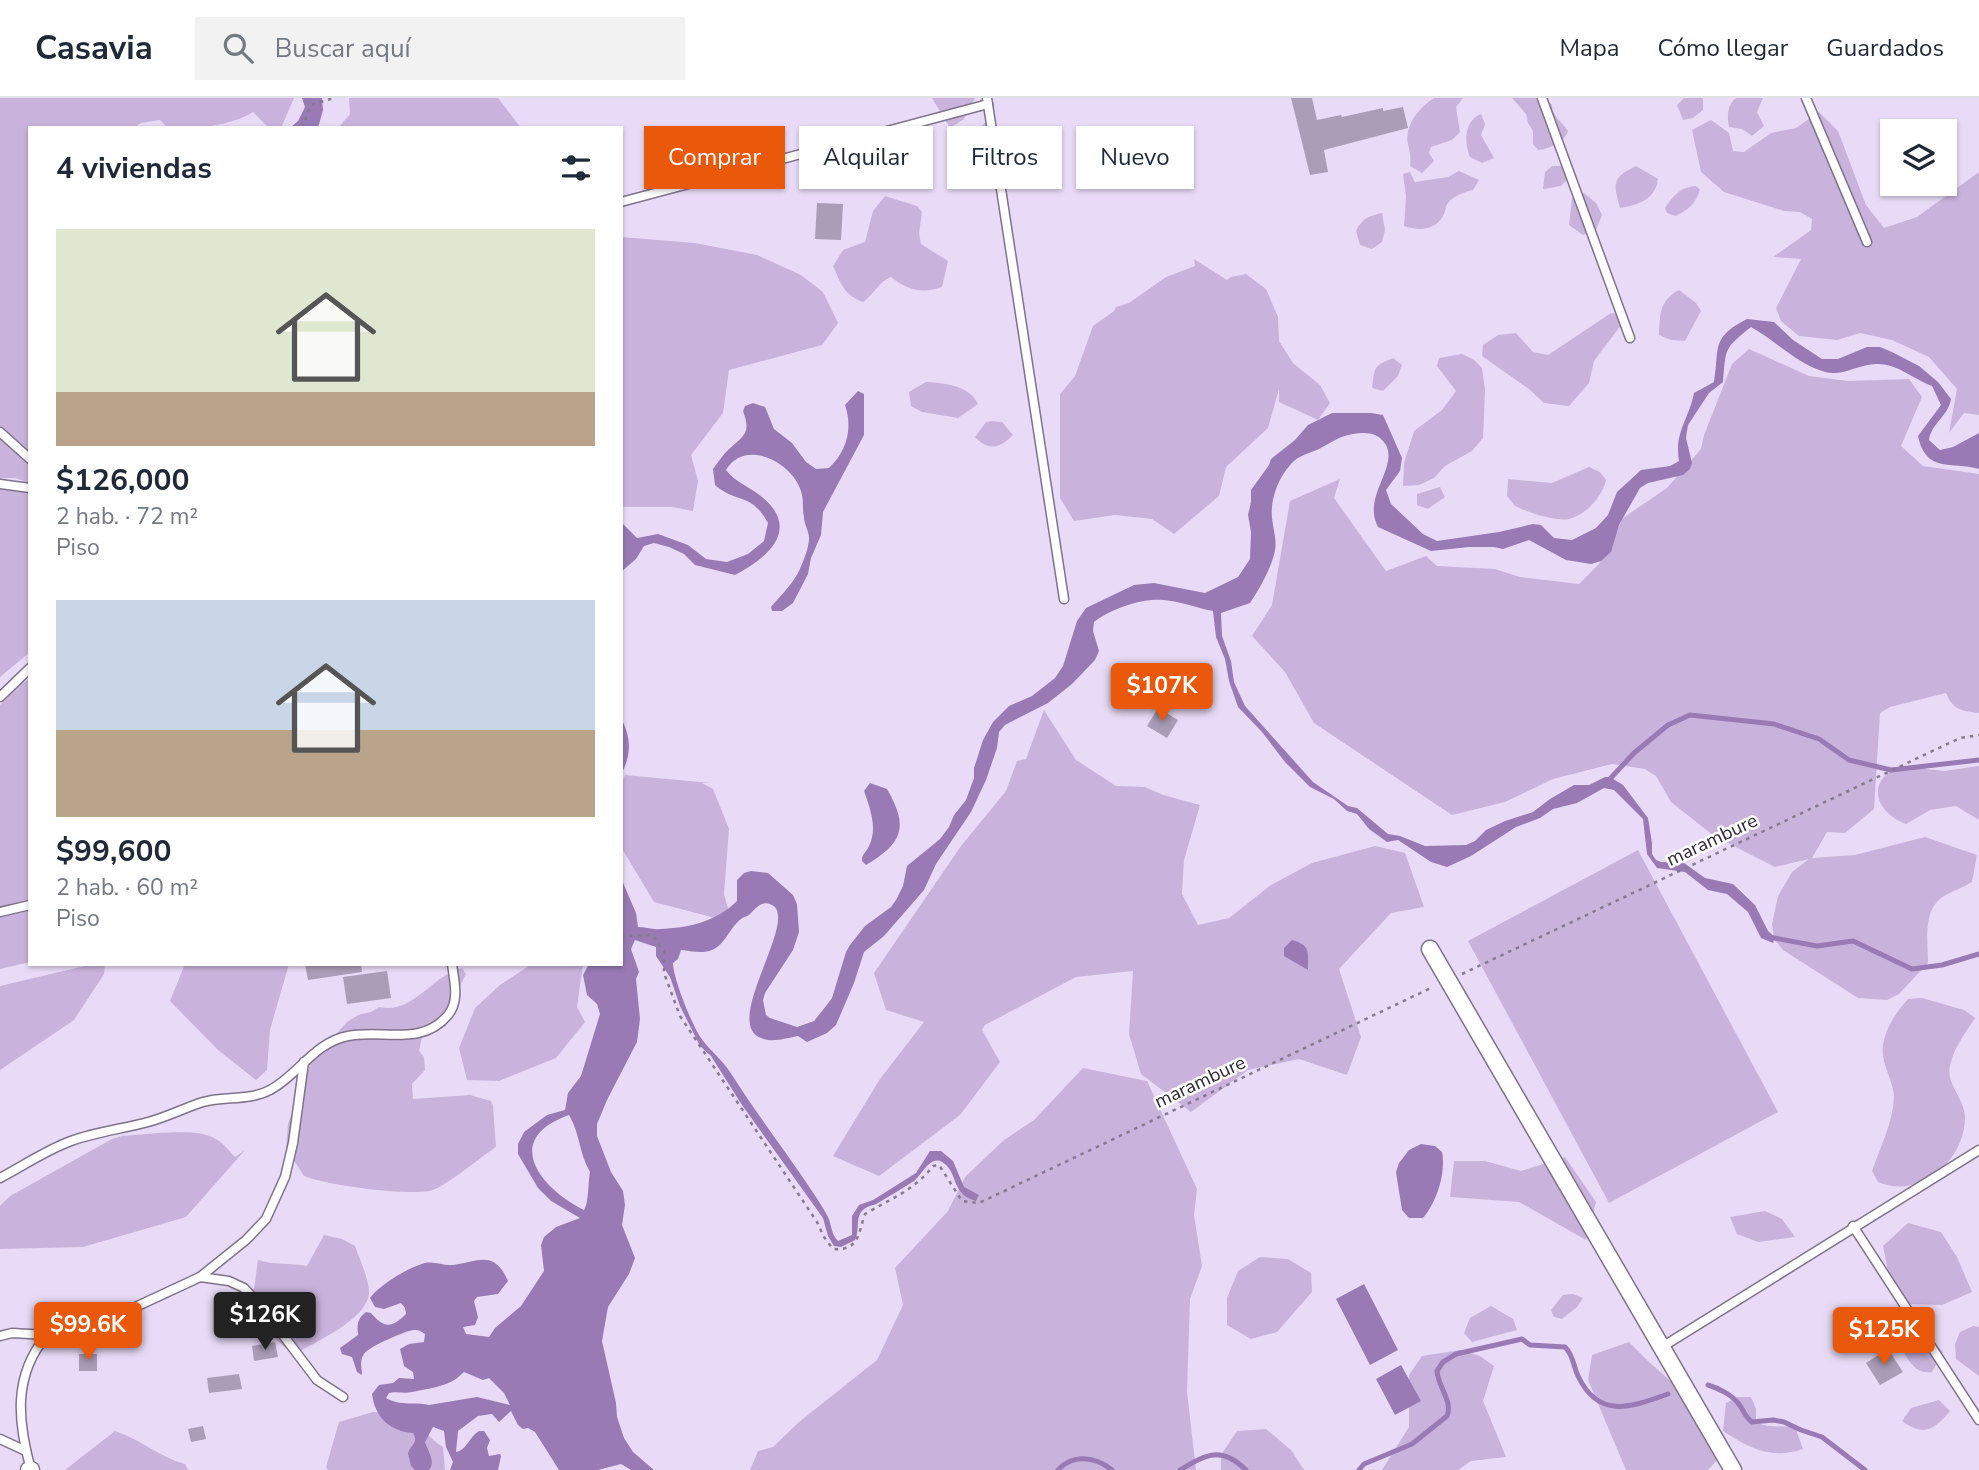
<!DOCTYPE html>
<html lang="es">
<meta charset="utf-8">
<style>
:root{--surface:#fff;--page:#f2f2f3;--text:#1f2937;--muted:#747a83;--line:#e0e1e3;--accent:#ea580c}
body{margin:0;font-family:"Nunito Sans",sans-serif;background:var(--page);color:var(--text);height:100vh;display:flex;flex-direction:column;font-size:26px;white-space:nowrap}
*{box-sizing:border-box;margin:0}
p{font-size:23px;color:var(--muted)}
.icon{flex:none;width:38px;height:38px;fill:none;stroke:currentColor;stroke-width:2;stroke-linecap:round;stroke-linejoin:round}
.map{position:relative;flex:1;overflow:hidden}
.drawer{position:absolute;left:28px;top:28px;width:595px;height:840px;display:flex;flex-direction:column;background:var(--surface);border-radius:0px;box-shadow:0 2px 5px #0004}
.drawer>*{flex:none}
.guide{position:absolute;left:644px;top:28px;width:665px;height:63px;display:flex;gap:14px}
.controls{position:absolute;left:1880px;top:21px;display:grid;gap:14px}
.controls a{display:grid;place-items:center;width:77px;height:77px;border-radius:0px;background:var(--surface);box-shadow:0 2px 5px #0004;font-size:35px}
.price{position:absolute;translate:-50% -60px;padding:0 16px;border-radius:7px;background:var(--accent);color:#fff;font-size:23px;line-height:46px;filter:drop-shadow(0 2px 4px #0008)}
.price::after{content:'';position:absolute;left:50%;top:42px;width:21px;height:16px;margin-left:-10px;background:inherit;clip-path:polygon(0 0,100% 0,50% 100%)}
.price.on{background:#222;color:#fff}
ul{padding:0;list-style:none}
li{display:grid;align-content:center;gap:14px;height:371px;padding:0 28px}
li span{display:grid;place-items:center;height:217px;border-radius:0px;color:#555}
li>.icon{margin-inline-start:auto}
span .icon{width:126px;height:126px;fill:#fffc;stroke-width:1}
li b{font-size:30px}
h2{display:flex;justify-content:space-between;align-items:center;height:84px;padding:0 28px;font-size:30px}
.pill{padding:0 24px;border-radius:0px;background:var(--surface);box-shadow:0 2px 5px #0004;font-size:24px;line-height:63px}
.pill.on{background:var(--accent);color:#fff}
header{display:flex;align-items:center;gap:42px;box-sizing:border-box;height:98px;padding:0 35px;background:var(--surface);border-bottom:2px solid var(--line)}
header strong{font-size:33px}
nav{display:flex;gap:38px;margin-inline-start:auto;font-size:24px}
.search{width:490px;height:63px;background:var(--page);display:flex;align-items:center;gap:18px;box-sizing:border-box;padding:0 24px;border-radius:0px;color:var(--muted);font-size:26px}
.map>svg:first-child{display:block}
.green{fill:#c9b3dd}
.water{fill:#997ab4;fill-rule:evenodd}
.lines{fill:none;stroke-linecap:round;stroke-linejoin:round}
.stream{stroke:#997ab4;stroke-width:5}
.building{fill:#ab9db8}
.service-casing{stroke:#7f728b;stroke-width:11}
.minor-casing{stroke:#7f728b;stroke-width:19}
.path{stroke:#847b8d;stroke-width:2.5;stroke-dasharray:3.5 5;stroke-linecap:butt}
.service{stroke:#fff;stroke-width:8}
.minor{stroke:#fff;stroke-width:16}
.labels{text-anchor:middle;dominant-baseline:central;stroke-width:5;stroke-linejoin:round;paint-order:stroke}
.street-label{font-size:19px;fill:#302a35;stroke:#fff}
</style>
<header>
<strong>Casavia</strong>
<div class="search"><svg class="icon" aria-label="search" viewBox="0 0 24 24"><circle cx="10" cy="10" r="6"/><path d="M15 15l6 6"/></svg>Buscar aquí</div>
<nav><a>Mapa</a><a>Cómo llegar</a><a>Guardados</a></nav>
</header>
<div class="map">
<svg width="1979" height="1372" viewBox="0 0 1979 1372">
<rect width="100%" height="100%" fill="#e9dbf7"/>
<g class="green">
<path d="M0,0h294l-13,30h-12l-16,-16c-24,15 -57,16 -85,16l-8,-8 -19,3 -8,5h-103v355l-15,-5h-15z"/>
<polygon points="349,0 498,0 521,30 338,30 350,16"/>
<polygon points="932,0 975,0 964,21 950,30"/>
<path d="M1434,0h29l-7,9 4,25 -8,8 -21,7 -2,6 5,8 -12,12 -12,-7c1,-9 0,-13 -2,-22 -4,-19 12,-37 26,-46z"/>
<path d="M1512,0h31l9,7c0,12 10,16 16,26 -4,12 -19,18 -30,19l-5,-6v-13l-5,-8 -2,-9z"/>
<polygon points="1684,0 1703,0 1703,12 1693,20 1683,22 1677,7"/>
<path d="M1736,0h27l-6,14 7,14 -12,10 -10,-7 -13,-2c-2,-11 -2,-22 7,-29z"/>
<polygon points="1819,14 1838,33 1866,107 1884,130 1917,119 1979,74 1979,317 1964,315 1949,335 1957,291 1929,259 1892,242 1860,235 1837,242 1799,238 1781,223 1776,210 1801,161 1773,159 1811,132 1812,121 1800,114 1784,113 1724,94 1701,74 1692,32 1711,22 1729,35 1733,53 1744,54 1771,35 1796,30"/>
<path d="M1481,16l4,10 -4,11 13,23 -12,5 -12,-6c-6,-15 -6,-36 11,-43z"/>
<path d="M986,24c12,10 13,14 10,28l-16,11 -13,-5 5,-21z"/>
<polygon points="1158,32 1188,39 1189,62 1171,76 1159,76 1151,64 1154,33"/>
<polygon points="1552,68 1566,68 1569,80 1561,88 1543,91 1545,74"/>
<path d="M1636,68l22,13c-2,20 -20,26 -38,29 -7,-26 -8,-30 16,-42z"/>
<path d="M1459,73l20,9 -6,10c-8,2 -19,5 -25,13 -3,3 -2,7 -4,11 -8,17 -25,17 -40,12l2,-30 -3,-22 7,-2 5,10 33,-5z"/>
<path d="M1696,88l4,4c-5,14 -11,19 -24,26l-9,-3 -2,-5c8,-12 15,-21 31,-22z"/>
<polygon points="1584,95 1596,105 1602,117 1596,132 1583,137 1569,127 1572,100"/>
<path d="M885,98l32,10 5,6 -3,21 2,11 27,17 -6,26c-20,7 -35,3 -51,-10 -11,4 -18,18 -28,25 -19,-7 -22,-18 -30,-36l10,-16 22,-8 8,-31z"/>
<path d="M1382,115l3,17 -3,12 -10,7 -12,-4 -4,-14c6,-13 13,-15 26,-18z"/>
<polygon points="621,139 695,145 757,157 801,177 823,194 838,225 822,247 729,272 723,315 691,357 698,383 693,413 672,409 621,409"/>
<polygon points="1194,161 1227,182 1231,179 1246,176 1266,191 1278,219 1279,243 1293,265 1320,287 1330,305 1318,322 1279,304 1279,291 1268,330 1226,369 1219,398 1174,436 1152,421 1115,417 1074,423 1060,400 1060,296 1075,278 1093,228 1114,213 1116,209 1129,205 1166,179 1195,168"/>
<path d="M1679,192l17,13 5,8 -16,30 -14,-1 -12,-5c1,-21 0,-34 20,-45z"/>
<polygon points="1611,215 1628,218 1594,263 1589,285 1569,308 1544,305 1529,291 1482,258 1483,247 1498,237 1516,235 1533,254 1548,257"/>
<path d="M1749,251l60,27 39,5 61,-2 13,18 -21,49 22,20 56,8v239c-17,-2 -26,-3 -33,-20l-56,14 -10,6 -6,96 -29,24 -18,-1 -15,26 43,-3 70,-18 52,18 -5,27c-8,5 -17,8 -26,13 -24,12 -18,46 -18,68l-29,31 -12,6 -29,-2 -75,-48 -9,-11 -2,-15 6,-28 14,-24 17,-13 -34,8 -61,-31 -43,-34 -15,-26 -11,-7 -33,-5 -59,15 -48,23 -53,13 -138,-92 -29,-51 -33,-36 20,-31 18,-104 50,-22 -6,19 52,73 40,-15 11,10 58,3 25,8 59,7 20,-20 24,-46 44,-30 34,-39 3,-14 28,-71z"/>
<polygon points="1462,256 1474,262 1482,270 1485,291 1483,340 1472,353 1445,368 1434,380 1419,387 1403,388 1404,365 1414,333 1442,312 1456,293 1437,268 1439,260"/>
<path d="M1393,260l9,7 -4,11 -15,15 -11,-3c3,-21 1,-22 21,-30z"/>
<path d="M926,284c18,1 43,3 52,22l-20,14 -36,-6 -11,-6 -2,-14z"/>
<path d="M992,323l10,1 11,13c-13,13 -24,17 -38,2l11,-15z"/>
<path d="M1589,369l11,5 6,8c-4,17 -19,34 -37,39 -11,3 -45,-7 -55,-14 0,-1 -7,-9 -7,-9l1,-17 44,4z"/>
<polygon points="0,388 30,393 30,554 0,579"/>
<polygon points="1440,389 1445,399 1428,411 1417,407 1417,396"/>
<polygon points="30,581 30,864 0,871 0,607 22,585"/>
<polygon points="1044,612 1076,662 1116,688 1145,689 1163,697 1200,707 1184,762 1182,796 1198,827 1229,820 1271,787 1312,765 1375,748 1405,755 1424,809 1391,815 1339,871 1361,939 1347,977 1299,961 1248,972 1191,1014 1141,976 1129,936 1133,873 1076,879 985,927 982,932 1000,964 960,1017 879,1078 833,1058 880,981 924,924 886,912 874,875 961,748 1006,693 1017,663 1026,661"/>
<path d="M1900,668l44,5 35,-5v54l-23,-14 -26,4 -24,14c-31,-12 -41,-43 -6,-58z"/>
<polygon points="625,677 710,685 702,685 713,691 729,731 724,796 729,814 715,820 654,804 621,749 621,687"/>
<polygon points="1638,752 1778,1014 1609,1105 1468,843"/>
<polygon points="93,866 105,866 104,876 74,922 0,972 0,888"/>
<polygon points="185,866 289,866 270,932 267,972 256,982 218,952 170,903"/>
<polygon points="532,866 583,866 577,909 585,924 556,960 499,983 467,982 459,950 475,910 500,887"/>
<path d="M462,870l4,6 -21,42 -14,8 -9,13 -3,14 5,6 1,13 -13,14 1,15 57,-4 21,6 2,5 3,41c-15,10 -49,38 -63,43 -21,7 -108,-5 -129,-14l-18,-28 2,-24 23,-62 36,-40 11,-7 13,-3 8,-5c34,8 53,-32 83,-39z"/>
<path d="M1922,900l42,12 11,8c-9,14 -22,31 -25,48 -4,18 14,32 15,50 1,44 -46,84 -87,66l-6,-11c8,-23 21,-49 22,-73 0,-14 -9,-28 -11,-42 -3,-20 12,-43 25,-57z"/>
<polygon points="1083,970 1147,983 1197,1091 1194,1117 1202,1168 1190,1201 1187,1294 1196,1372 750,1372 758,1353 773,1349 799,1324 877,1262 903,1207 895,1170 948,1113 965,1079 1004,1042 1034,1022"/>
<path d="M157,1035c19,0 45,-4 62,8 6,4 11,11 16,16l10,-7 -59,67 -103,30 -83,2v-43l10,-10 102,-57 13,-4 -2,1z"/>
<polygon points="1565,1059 1596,1104 1586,1142 1519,1104 1450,1099 1454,1063 1485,1063 1521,1073"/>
<polygon points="1765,1113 1782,1121 1795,1139 1758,1144 1737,1136 1730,1119"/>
<polygon points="1908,1125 1941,1134 1957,1159 1972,1194 1942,1207 1909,1206 1888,1173 1883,1148"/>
<path d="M324,1137l18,4 13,7c4,11 15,36 14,48 -3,26 -54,48 -76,61l-29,-27 -12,-25 6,-43c16,5 32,3 49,6z"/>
<polygon points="1260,1159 1288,1161 1311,1175 1312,1194 1277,1234 1251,1241 1227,1227 1227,1200 1238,1173"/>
<polygon points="1573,1196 1583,1200 1577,1209 1562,1221 1554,1219 1551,1212 1563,1197"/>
<polygon points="1491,1208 1513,1221 1517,1232 1472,1244 1464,1235 1470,1220"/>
<polygon points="1973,1228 1979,1229 1979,1278 1956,1261 1955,1246 1960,1234"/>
<path d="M1919,1239l14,4 10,11 -11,20c-14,3 -24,-10 -29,-22l2,-7z"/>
<polygon points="1629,1244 1649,1264 1682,1293 1694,1324 1719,1360 1708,1372 1626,1372 1588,1282 1592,1257"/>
<polygon points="1461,1252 1480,1258 1494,1268 1483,1303 1506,1359 1471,1363 1458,1372 1382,1372 1409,1329 1409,1277 1422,1258"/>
<path d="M1738,1299h13l5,12v14l12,3 27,1 8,22c-32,11 -54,-1 -80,-18l3,-28z"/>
<path d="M1939,1302l11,11c-16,19 -26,26 -48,10l9,-13z"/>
<path d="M373,1314l45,2c4,16 11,24 25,33l2,23h-117l-2,-3 13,-45z"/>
<polygon points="1266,1331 1291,1352 1304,1372 1221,1372 1221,1357 1237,1333"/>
<path d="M115,1333c25,8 44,26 70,33l3,6h-123z"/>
</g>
<g class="water">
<polygon points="302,0 322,0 323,12 318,30 290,30 298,23 305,9"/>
<path d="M1747,221l27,3 19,18 29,19h16l29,-12h13l12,5 27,14 19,16 13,17c-2,16 -20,25 -22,41l11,10 13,-3 26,-14v36c-27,-8 -53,5 -61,-33l23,-31 -9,-19c-19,-7 -34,-22 -54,-22 -18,-1 -35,13 -53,8 -28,-8 -49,-31 -74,-45 -27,22 -25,20 -28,55l-14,11 -21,32 -2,13 6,25 -2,6 -7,6 -35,8 -8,5 -21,37 -8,27 -10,9 -10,3 -25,-4 -37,-20 -26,9 -9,-2h-25l-38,4 -53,-24c-16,-30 20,-59 8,-82 -8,-13 -20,-13 -33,-11 -13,2 -23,9 -34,15 -10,4 -21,7 -28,15 -13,14 -21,36 -19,54 1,10 5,23 3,32 -3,17 -16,40 -25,53l-29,10 1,23 9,25 3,21 11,24 68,76 35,24 9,2 31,26 12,2 25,10 41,-1 9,-4 11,-11 19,-9 28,-9 17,-13 24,-14h15l16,-8h5l13,8 25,33 4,25v11l4,6 5,2 23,1 21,15 28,6 22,21 13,26 7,6 -2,6 -12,-5 -13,-26 -21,-18 -19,-4 -23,-18 -28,-4 -10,-14 -4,-35 -29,-29 -10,-2 -27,15 -24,6 -13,9 -24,9 -45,29 -24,11 -16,-5 -33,-22 -11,2 -18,-13 -12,-15 -10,-3 -13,-12 -24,-12 -25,-25 -23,-30 -24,-25 -9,-26 -4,-22 -9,-22 -3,-26c-16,-3 -33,-10 -50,-11 -22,-2 -52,9 -69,22l-1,9 6,20 -4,9 -23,24 -24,19 -43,22 -6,7 -2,16 -11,32 -15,32 -35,52 -12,26 -40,46 -20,16 -10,31 -18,42 -9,8 -20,9 -9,-6c-11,2 -26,7 -37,2 -40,-15 39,-119 11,-133 -10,-5 -15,2 -22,9 -5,4 -3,1 -9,5 -11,8 -16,26 -29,31 -9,4 -22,1 -31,0l-3,9 -5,4c0,15 19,62 28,75 9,13 22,22 31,37 26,41 55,78 82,119 5,8 10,15 14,23 4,9 3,17 10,24l14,-6v-19l7,-11 14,-5 43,-27 14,-22h11l12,10 11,26 15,8 -3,6c-26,-7 -17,-29 -34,-39 -12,-7 -20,13 -28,19 -12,8 -25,15 -36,22 -5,3 -10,2 -15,7 -8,7 -3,21 -8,30l-14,7 -7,-1 -6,-10 -5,-18 -81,-113 -31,-49 -11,-10 -20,-40 -10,-29 -14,-21v-9l-21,-7 -4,9 8,23 -3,7 4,40 -3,23 -30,58 -10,24v12l14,36 12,19 2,14 -3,20 13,33 -6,16 -21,33 -6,34 14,62 1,14 7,21 9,14 21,18h-23l-10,-6 -23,6h-39l-24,-38 -7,-4 -5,1 -5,-4 -7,-14 -12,11 -7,-8 -14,2 -20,15 -2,21c11,-2 13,-15 23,-21h5l6,9 -3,8 2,8 11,-2 1,2 -3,14h-48l3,-8 -7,-15 -2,-16 -11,-4 -8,15c3,9 11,20 4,28h-14l-4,-4 -3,-13c3,-9 11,-10 5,-20 -24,-2 -38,-16 -41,-39l7,-9 14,-2 6,-5 15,1 -1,-7 -9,-6 -4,-17 9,-5 15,-2 1,-8c-5,-3 -5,-4 -11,-4 -7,0 -46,17 -50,24 -5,7 -2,14 -2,21l-5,-3 -5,-15 -10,-3 -2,-6 18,-13c-1,-10 -1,-16 8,-23l5,1c13,15 20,16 35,1l-1,-6 -4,-5 -17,6 -9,-2 -5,-9c9,-13 39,-31 55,-35 10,-2 18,3 28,2 25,-3 41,-16 55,16l-10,13 -21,3 -3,4 4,16 -3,8 -12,2 3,7 23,3 6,-9 26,-22 23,-35 -3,-26 3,-8 12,-10 24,-9 -29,-17 -13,-13 -20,-34v-10l6,-12 23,-17 18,-5 3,-17 13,-17 19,-62 -3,-10 -10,-9 -4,-20 6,-11h32v-86l15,35 2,14c7,0 15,3 22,2 28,-1 56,-7 77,-28v-21l7,-7 7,-2 17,2 25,22 4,9 2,28 -6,18 -28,43 -2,7 3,15 4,3 27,9 17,-6 12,-15 6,-8 14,-46 4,-7 15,-19 26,-19 5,-7 7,-14 4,-20 33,-27 9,-12 5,-12 12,-15 8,-22v-10l9,-28 10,-18 16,-16 23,-10 23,-18 8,-12 14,-45 9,-13 48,-23 20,-2 51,10 33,-16 12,-18 1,-27 -3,-17 3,-13v-12l18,-25 2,-6 24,-19 13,-15 24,-12h39l12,2 19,43 -2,13 -14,19 5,14 32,30 14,7 62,-9 34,-8 8,1 13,13 18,2 24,-12 12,-13 9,-23 24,-22 29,-4 9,-5c-5,-29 10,-42 15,-68l20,-11c6,-34 -4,-44 33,-63zM569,1017c11,18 10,39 21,57 -2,10 -1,31 -6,38 -44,-22 -83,-71 -15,-95zM464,1274l19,8 6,-2 15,15 6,12 -33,-8 -48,8c-14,-4 -28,2 -43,-7l3,-5c7,-2 15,1 23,-1 14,-3 32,-5 44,-13 3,-2 5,-5 8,-7z"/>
<path d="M858,293l6,3v41l-41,77 -2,23 -10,23 -3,16 -15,29 -11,8h-10l-1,-4c11,-13 25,-26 31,-43 3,-7 7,-18 7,-26 0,-7 -5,-14 -5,-21 -2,-8 0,-18 -3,-26 -9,-29 -56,-53 -75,-21 9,12 24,17 36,27 39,32 6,61 -27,78l-40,-10 -11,-11 -15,-7 -15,-4 -10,3 -8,13 -15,13v-50l16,16 21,-4 30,11 18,14 21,3 21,-8 16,-13 4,-18c-17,-31 -31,-19 -53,-38l-2,-16c5,-7 10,-14 15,-19 17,-15 23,-17 15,-39l2,-5 8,-3 12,4 9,22 18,14 14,19 10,7 13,-1c18,-17 24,-40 16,-63z"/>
<path d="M621,620c10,19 11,37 0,56z"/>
<path d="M870,685l17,6c22,38 16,54 -21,76l-4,-4c0,-8 4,-8 7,-15 9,-17 1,-38 -5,-55z"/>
<path d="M1292,842c19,5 16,13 16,30l-24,-14v-8z"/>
<path d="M1421,1046l14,2 7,6c4,21 -5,49 -19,66h-14l-7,-8 -6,-38 3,-9 10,-13z"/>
<polygon points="1364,1186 1398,1252 1370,1267 1336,1201"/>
<polygon points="1401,1267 1421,1303 1395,1317 1376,1281"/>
</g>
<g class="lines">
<g class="stream">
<polyline points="1608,683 1634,655 1668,627 1690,617 1774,626 1819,641 1849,662 1891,672 1979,662"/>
<polyline points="1769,839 1817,848 1853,843 1912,871 1942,867 1979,856"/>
<path d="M1708,1287c10,3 24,10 30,18 6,7 6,13 14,19l21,-2 11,2 17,8 21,7 43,33"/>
<path d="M1058,1372c14,-16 37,-14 54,0"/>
<path d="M1180,1372c25,-15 41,-25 66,0"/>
<path d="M1359,1372l5,-6 48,-20 35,-28c6,-15 -9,-29 -10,-45l6,-9 13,-8 66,-15 8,6 35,2c9,9 8,19 13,29 21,44 53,31 90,18"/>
</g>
</g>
<g class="building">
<polygon points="1291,0 1312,0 1317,22 1341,17 1342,19 1383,10 1383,13 1403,9 1408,30 1324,52 1328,74 1310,77"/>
<polygon points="817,105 843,106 841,142 815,141"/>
<polygon points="1158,610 1178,622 1167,640 1147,628"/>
<polygon points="305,866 361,866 362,874 308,882"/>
<polygon points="387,873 391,900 347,906 343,879"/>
<polygon points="1897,1211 1908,1228 1877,1247 1866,1230"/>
<polygon points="275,1244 278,1259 254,1263 252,1248"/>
<polygon points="1888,1251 1903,1274 1880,1287 1866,1265"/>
<rect x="79" y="1256" width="18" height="17"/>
<polygon points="239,1276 242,1291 209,1295 207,1280"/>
<polygon points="203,1328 206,1341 191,1344 188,1331"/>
</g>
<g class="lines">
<g class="service-casing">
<g id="service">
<polyline points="987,0 1064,501"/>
<polyline points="1542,0 1630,240"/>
<polyline points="1806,0 1867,144"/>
<polyline points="621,104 988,6"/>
<polyline points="0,334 30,361"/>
<polyline points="0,386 30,390"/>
<polyline points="0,599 30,570"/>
<polyline points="0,814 30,807"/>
<path d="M0,1080c23,-12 46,-28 71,-37 25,-9 51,-12 77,-19 19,-5 36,-14 55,-20 21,-6 47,-1 67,-12 27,-14 45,-48 78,-54 34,-7 74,11 100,-21 12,-14 6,-35 4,-51"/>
<polyline points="1853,1128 1979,1322"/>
<polyline points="200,1179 229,1183 244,1190 261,1208 317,1282 343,1299"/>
<polyline points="0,1238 12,1235 47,1237 59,1232 116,1218 200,1179 246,1142 266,1121 285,1079 293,1045 304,964"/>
<polyline points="1662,1249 1979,1052"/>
<polyline points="0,1341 26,1353"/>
<path d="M31,1372c-13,-47 -19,-94 16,-135"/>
</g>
</g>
<g class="minor-casing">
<g id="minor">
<polyline points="1430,851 1733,1372"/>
<polyline points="29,1372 31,1372"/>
</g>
</g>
<g class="path">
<polyline points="302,30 311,7 334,0"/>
<path d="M621,838l32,-1 11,17v21l16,43 137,206 7,15 9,12c27,2 25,-16 32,-35 25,-15 50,-24 68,-48l6,-1 23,36 17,2 454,-216"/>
<polyline points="1462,876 1960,640 1979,637"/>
</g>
<use href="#service" class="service"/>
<use href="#minor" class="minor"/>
</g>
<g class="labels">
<g class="street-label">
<text transform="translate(1712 742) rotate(-25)">marambure</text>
<text transform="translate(1200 984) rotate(-25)">marambure</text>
</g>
</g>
</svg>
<div class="controls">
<a><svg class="icon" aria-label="layers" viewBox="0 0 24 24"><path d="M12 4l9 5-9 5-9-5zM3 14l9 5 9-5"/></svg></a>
</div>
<b class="price" style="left:1162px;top:625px">$107K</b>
<b class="price on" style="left:265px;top:1254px">$126K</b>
<b class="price" style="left:88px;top:1264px">$99.6K</b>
<b class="price" style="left:1884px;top:1269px">$125K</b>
<div class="guide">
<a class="pill on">Comprar</a>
<a class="pill">Alquilar</a>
<a class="pill">Filtros</a>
<a class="pill">Nuevo</a>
</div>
<section class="drawer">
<h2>4 viviendas<svg class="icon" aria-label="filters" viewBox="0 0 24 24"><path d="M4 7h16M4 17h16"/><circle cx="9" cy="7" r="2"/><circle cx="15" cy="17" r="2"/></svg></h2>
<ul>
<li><span style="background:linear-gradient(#dfe7d0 75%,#b9a48a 0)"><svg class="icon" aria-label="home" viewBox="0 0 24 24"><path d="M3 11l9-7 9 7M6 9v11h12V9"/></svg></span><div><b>$126,000</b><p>2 hab. · 72 m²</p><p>Piso</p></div></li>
<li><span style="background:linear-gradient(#c9d6e8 60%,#b9a48a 0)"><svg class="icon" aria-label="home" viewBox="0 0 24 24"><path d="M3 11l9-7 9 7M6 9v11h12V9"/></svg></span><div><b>$99,600</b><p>2 hab. · 60 m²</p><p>Piso</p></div></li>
</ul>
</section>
</div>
